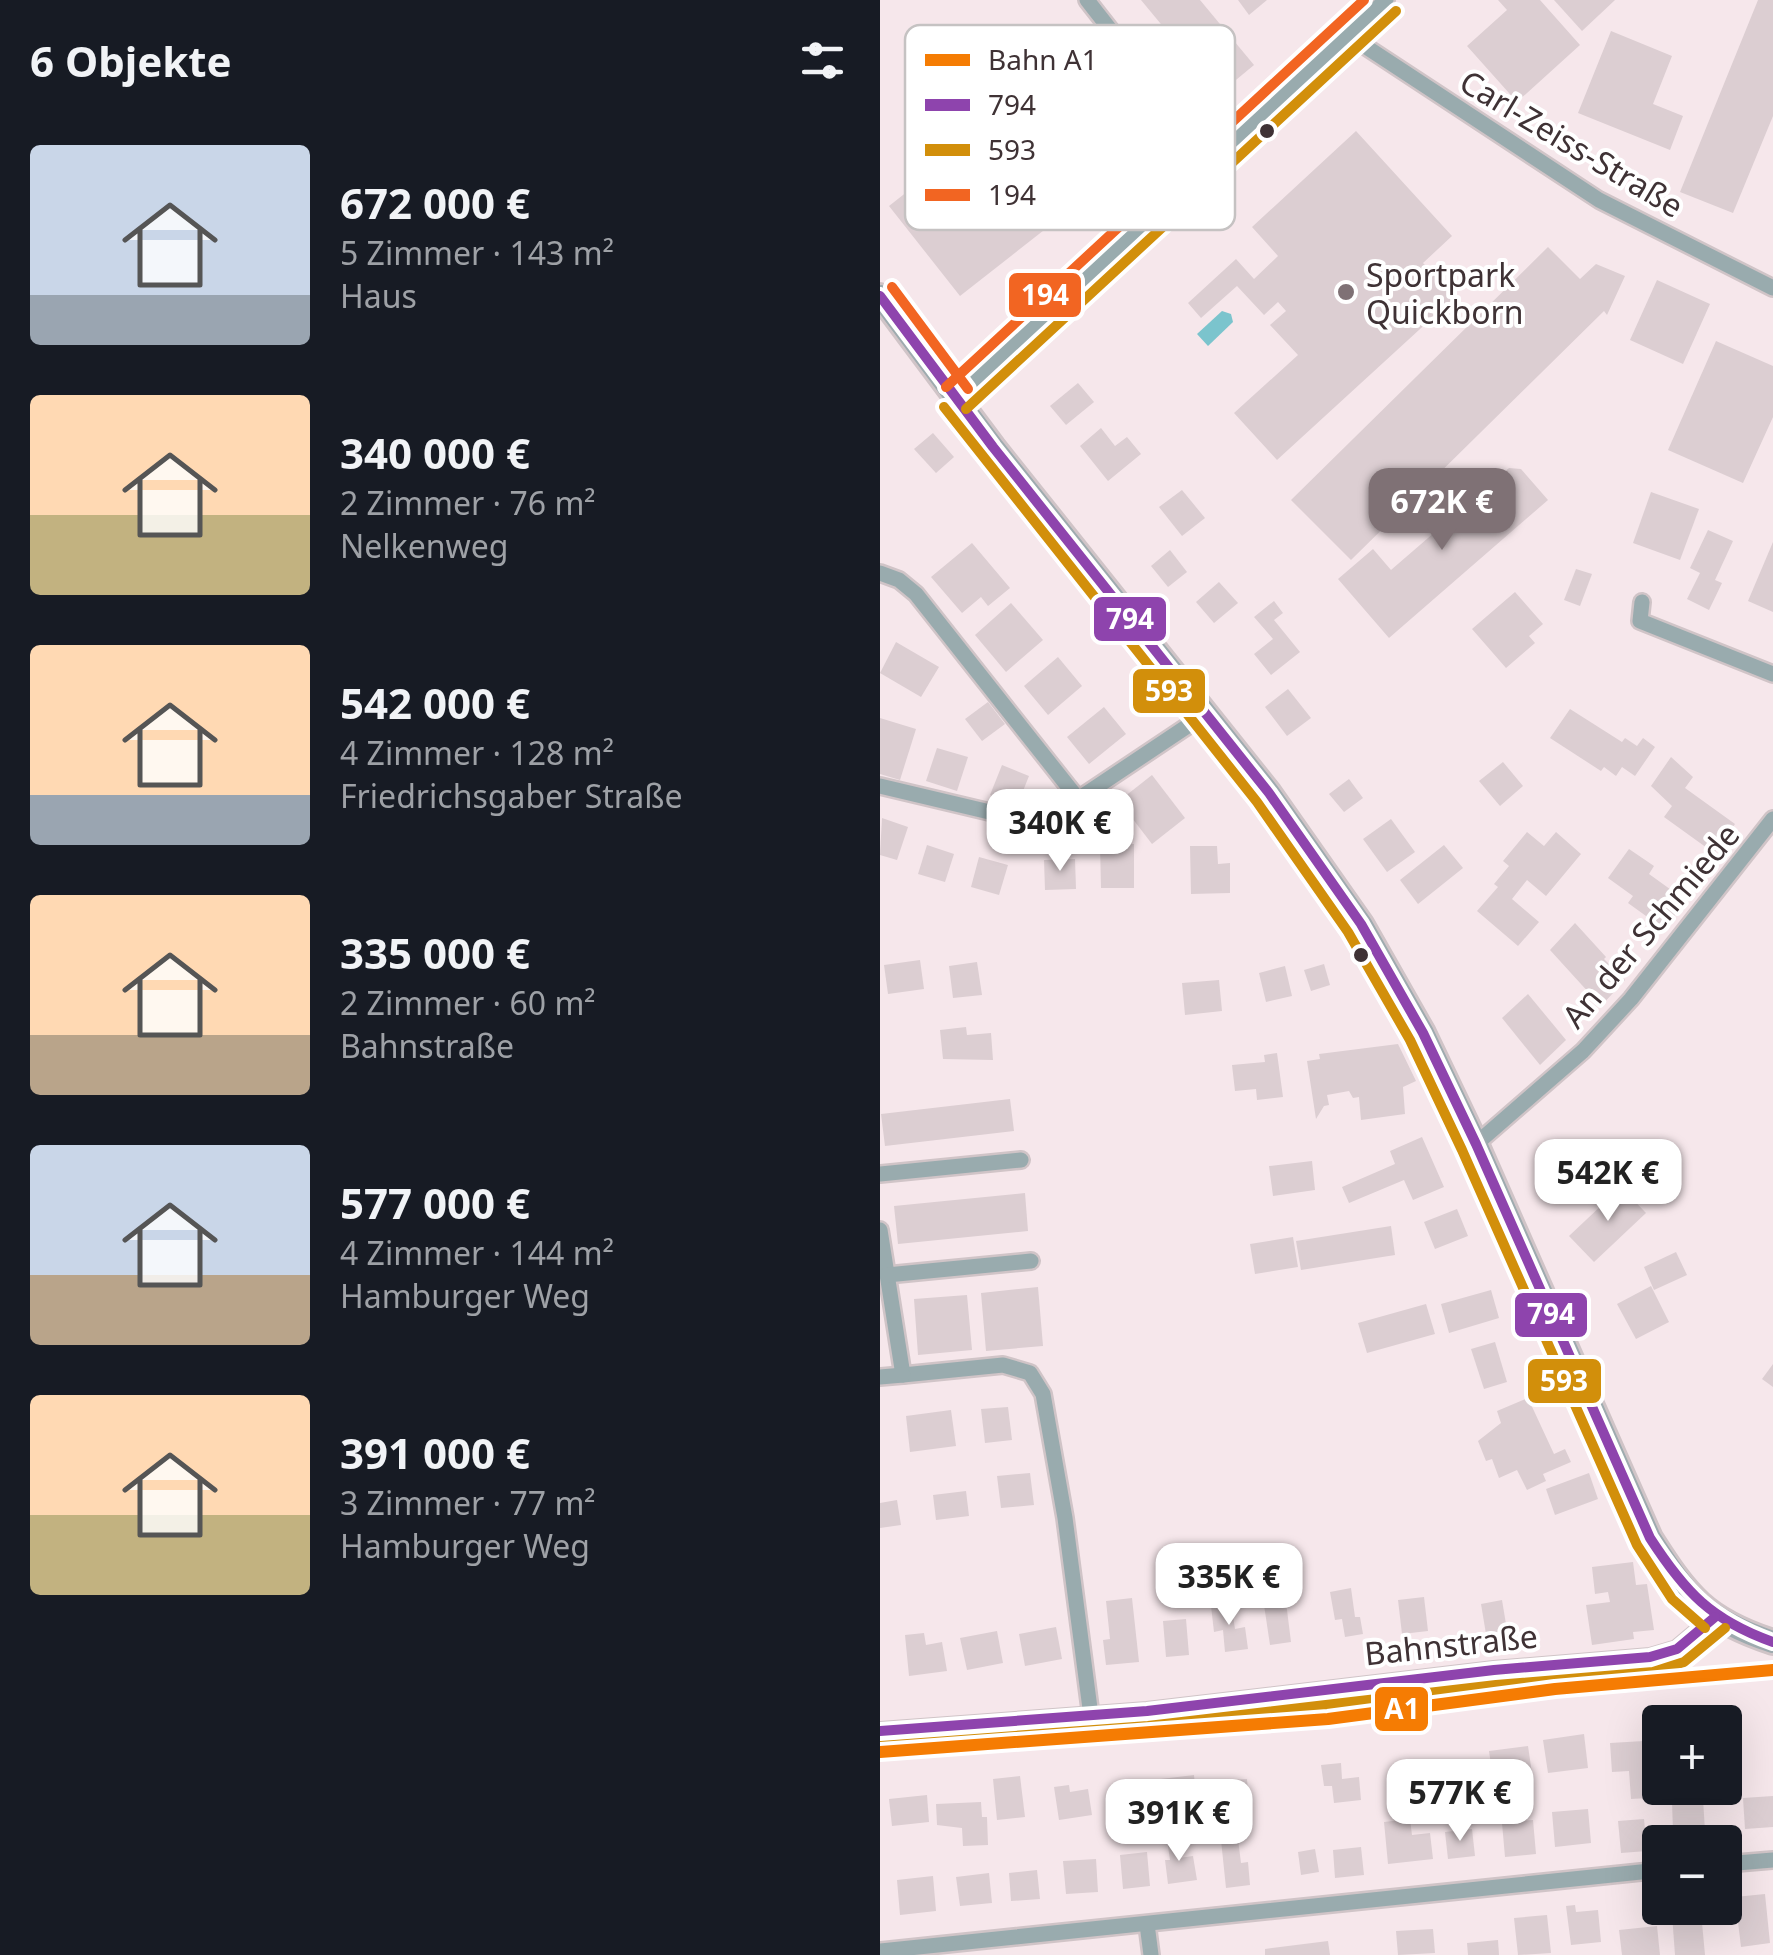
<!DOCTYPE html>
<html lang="de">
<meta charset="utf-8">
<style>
:root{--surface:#171b24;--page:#20242c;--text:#f1f3f6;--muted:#9ea1a6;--accent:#7f7175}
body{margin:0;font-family:"Noto Sans",sans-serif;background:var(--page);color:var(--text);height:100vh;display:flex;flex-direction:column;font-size:38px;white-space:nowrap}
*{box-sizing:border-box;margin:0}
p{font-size:32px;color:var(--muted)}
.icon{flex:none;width:55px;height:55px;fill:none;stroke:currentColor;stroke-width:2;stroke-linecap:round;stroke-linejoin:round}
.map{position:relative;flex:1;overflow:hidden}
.sheet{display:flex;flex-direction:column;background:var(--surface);width:880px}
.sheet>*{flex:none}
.tools{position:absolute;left:762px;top:1705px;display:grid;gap:20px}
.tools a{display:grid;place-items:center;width:100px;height:100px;border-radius:10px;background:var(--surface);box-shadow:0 10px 40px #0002;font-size:50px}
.price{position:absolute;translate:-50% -85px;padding:0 22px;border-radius:20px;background:#fff;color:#222;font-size:32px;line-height:65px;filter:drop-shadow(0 2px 5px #0008)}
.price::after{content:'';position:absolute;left:50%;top:60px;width:30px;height:22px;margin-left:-15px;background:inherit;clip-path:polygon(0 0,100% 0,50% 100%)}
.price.on{background:var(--accent);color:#fff}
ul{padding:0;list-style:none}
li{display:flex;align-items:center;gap:30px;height:250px;padding:0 30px}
li span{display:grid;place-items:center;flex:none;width:280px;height:200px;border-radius:10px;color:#555}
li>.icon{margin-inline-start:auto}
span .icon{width:120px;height:120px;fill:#fffc;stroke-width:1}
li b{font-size:42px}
h2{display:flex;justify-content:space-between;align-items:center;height:120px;padding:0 30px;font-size:42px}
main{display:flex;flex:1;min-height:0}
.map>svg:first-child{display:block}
.water{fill:#7bc4cd}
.building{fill:#dcced2}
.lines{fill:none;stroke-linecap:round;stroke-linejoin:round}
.street-casing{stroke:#d0c4c7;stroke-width:20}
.secondary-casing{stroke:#d0c4c7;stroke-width:28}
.street{stroke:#99abae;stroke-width:15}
.secondary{stroke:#9eabaf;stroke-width:22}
.bus-1-casing{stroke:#fff;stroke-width:18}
.bus-2-casing{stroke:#fff;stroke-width:18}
.bus-3-casing{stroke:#fff;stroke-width:18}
.bus-1{stroke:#8e44ad;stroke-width:10}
.bus-2{stroke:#d28f0b;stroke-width:10}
.bus-3{stroke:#f26522;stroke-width:10}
.rail-1-casing{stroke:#fff;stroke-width:20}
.rail-1{stroke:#f57c03;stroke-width:12}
.bus-dot{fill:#3f3235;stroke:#fff;stroke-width:4}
.poi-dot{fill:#7f7175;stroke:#fff;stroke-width:4}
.labels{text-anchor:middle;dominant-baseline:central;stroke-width:8;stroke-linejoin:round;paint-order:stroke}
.street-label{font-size:32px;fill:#3f3235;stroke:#fff}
.poi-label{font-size:32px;fill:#3f3235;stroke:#fff;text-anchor:start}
.key{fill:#fff;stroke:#c5c2c2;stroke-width:2.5}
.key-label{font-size:28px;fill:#3f3235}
.line-badge{stroke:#fff;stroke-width:4}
.badge-label{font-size:28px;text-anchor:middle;font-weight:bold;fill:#fff}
</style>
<main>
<section class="sheet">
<h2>6 Objekte<svg class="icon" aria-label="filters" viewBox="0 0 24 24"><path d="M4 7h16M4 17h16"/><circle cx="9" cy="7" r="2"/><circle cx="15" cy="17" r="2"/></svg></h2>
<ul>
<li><span style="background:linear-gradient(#c9d6e8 75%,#9aa5b1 0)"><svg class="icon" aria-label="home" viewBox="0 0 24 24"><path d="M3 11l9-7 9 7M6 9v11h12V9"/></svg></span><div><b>672 000 €</b><p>5 Zimmer · 143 m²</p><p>Haus</p></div></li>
<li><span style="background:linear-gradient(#ffd9b3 60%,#c2b280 0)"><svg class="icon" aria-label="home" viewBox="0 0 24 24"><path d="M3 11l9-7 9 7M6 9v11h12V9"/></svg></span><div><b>340 000 €</b><p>2 Zimmer · 76 m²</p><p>Nelkenweg</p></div></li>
<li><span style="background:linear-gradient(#ffd9b3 75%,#9aa5b1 0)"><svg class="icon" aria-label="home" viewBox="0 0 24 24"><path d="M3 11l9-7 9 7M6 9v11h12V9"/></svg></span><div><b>542 000 €</b><p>4 Zimmer · 128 m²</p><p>Friedrichsgaber Straße</p></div></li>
<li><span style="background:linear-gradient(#ffd9b3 70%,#b9a48a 0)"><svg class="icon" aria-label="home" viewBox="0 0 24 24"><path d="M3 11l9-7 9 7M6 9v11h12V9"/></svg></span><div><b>335 000 €</b><p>2 Zimmer · 60 m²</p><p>Bahnstraße</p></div></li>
<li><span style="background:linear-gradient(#c9d6e8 65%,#b9a48a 0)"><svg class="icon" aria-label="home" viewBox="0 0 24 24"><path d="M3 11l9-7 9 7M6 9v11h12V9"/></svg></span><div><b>577 000 €</b><p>4 Zimmer · 144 m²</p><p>Hamburger Weg</p></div></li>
<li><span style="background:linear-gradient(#ffd9b3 60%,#c2b280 0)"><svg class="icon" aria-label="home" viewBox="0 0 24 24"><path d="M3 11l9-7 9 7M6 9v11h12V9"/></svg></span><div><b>391 000 €</b><p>3 Zimmer · 77 m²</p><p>Hamburger Weg</p></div></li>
</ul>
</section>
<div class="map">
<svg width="893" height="1955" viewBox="0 0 893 1955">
<rect width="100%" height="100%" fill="#f6e7eb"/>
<polygon class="water" points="342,311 351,314 353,322 328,346 317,334"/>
<g class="building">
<polygon points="261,0 320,0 374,65 339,94"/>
<polygon points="358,0 387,0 369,15"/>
<polygon points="618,0 660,0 700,45 637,102 587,46 627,10"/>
<polygon points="674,0 735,0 702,31"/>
<polygon points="878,0 893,0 893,116 853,213 800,192"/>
<polygon points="731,31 792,56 773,104 803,116 790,150 698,113"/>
<polygon points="126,114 179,181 196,168 214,191 80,296 9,206"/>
<polygon points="476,131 572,236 543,263 575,297 397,460 354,413 418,355 390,325 406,311 398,302 384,315 357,286 321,318 308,303 356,259 374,279 398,256 372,227"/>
<polygon points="668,247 700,279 716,264 745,276 727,315 724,311 471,560 411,500"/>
<polygon points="777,280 830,304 803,364 750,340"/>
<polygon points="836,341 893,366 893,417 863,483 788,450"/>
<polygon points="198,383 214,402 186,425 170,406"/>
<polygon points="221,428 235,446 247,437 261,454 228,481 200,446"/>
<polygon points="53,433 74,457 56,473 34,449"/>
<polygon points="629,468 641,469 668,500 509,638 458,579 493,549 511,570"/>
<polygon points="302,490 325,518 302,536 279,507"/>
<polygon points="771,492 819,509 800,560 753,543"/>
<polygon points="828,530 853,541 835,580 842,583 829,610 807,599 820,573 810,568"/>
<polygon points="893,542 893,612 868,601"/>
<polygon points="92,543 130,588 108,606 101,597 82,613 51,577"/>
<polygon points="290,550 307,572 288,587 271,566"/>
<polygon points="696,569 712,574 700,606 684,600"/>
<polygon points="339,582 358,603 334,623 316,602"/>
<polygon points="635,592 663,624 649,636 655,643 626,668 592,629"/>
<polygon points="394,601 403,613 394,620 420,652 391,675 374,654 393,639 374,617"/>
<polygon points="131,603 163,640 126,672 95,635"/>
<polygon points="16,642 59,667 41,697 0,673"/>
<polygon points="178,657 202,686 168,715 144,686"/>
<polygon points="408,689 431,718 407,736 385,707"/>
<polygon points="108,702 125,724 102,741 85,719"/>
<polygon points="224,707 246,734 209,764 187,737"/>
<polygon points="690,709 742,742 745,738 757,746 763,738 775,747 755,776 742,767 736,776 724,767 721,771 670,738"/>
<polygon points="0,718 36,729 20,780 0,774"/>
<polygon points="57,748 88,757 77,791 46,781"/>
<polygon points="791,757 813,777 805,788 855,824 834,853 784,817 792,806 771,786"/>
<polygon points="623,762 643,786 620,806 599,781"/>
<polygon points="122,765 149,776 137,806 110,795"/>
<polygon points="272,775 305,818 272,844 239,801"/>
<polygon points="469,779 483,798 464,812 449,794"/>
<polygon points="2,818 28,827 17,860 0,855"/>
<polygon points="511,819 535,852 507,872 483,839"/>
<polygon points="647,832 664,846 676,832 701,854 666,896 647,880 632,899 659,922 638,946 597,911 618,887 614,884 629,866 623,861"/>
<polygon points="220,844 254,844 254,888 221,888"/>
<polygon points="47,845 74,854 65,882 38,874"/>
<polygon points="564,845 583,868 538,904 520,880"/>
<polygon points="310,846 337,846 338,864 350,863 350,893 311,894"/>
<polygon points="749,849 774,866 769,874 794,892 791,895 803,904 782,933 770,925 773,921 748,903 753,896 728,878"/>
<polygon points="99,857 128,865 119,895 91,887"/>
<polygon points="195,859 196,889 165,890 164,860"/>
<polygon points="695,923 726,957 724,959 745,980 721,1006 670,950"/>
<polygon points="40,960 44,989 8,994 4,965"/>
<polygon points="97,962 102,995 73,998 69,966"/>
<polygon points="444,964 450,985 431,991 424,970"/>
<polygon points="405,966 412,996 386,1002 379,973"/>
<polygon points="339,980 342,1011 305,1015 302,983"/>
<polygon points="648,994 686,1040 660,1065 622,1018"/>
<polygon points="86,1027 87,1035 111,1033 113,1060 63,1059 60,1030"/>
<polygon points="518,1044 536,1081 523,1087 525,1114 481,1120 479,1097 473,1098 469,1091 447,1095 449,1105 444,1106 436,1119 427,1061 440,1059 439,1054"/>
<polygon points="397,1053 403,1097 377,1100 376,1089 355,1091 352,1065 385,1062 384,1055"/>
<polygon points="130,1099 134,1131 5,1146 1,1114"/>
<polygon points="542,1137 564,1187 533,1200 524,1180 469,1203 462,1187 515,1164 510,1151"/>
<polygon points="432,1161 435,1190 393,1196 389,1166"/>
<polygon points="741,1187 766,1213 714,1262 689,1236"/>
<polygon points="145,1193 148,1231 18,1244 14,1206"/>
<polygon points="577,1209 588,1236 555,1249 544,1222"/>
<polygon points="511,1226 515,1255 421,1270 416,1241"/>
<polygon points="413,1237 418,1267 375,1274 370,1244"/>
<polygon points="796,1252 807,1275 774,1290 764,1267"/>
<polygon points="771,1286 789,1322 756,1339 737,1304"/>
<polygon points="158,1287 163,1346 106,1351 101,1293"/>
<polygon points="611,1290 619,1318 569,1333 561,1304"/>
<polygon points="87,1295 92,1350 38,1355 34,1299"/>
<polygon points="546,1304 555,1334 487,1353 478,1323"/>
<polygon points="615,1342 627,1382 604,1389 591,1349"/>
<polygon points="893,1364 893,1387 882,1379"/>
<polygon points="648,1398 674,1454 685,1449 691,1462 663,1474 666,1481 647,1490 637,1470 619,1478 612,1459 606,1461 598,1441 621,1423 617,1411"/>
<polygon points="128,1407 132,1440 105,1443 101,1409"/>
<polygon points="71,1410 76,1446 30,1452 26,1416"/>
<polygon points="150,1473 154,1505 121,1508 117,1476"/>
<polygon points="709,1473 718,1499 675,1515 666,1489"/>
<polygon points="86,1491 89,1516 56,1520 53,1495"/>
<polygon points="17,1500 21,1525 0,1528 0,1503"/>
<polygon points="753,1562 756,1585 767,1584 774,1630 753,1632 754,1639 712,1645 706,1605 730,1602 728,1592 715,1594 712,1567"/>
<polygon points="471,1588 475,1617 480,1617 483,1634 465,1637 462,1619 455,1620 450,1592"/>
<polygon points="544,1597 548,1631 522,1634 518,1600"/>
<polygon points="252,1598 259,1662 226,1665 223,1640 230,1639 226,1601"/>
<polygon points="622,1600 627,1630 606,1634 601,1604"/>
<polygon points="406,1602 411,1642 390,1645 384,1605"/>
<polygon points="351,1604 355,1629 365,1627 368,1649 345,1652 343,1630 334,1632 331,1606"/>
<polygon points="306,1619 309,1655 286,1657 283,1621"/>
<polygon points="176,1627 182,1659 145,1666 139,1634"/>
<polygon points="117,1631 123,1663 87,1670 80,1638"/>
<polygon points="44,1633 46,1645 62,1642 67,1671 29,1676 25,1635"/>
<polygon points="704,1734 708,1768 668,1773 663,1740"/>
<polygon points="764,1741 768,1798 751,1799 749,1771 732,1772 730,1743"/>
<polygon points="648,1746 653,1780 614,1785 609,1751"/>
<polygon points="461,1763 462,1779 479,1777 481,1800 454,1803 452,1786 444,1786 441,1765"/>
<polygon points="314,1775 317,1806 285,1810 281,1779"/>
<polygon points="140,1776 145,1817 117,1820 113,1779"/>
<polygon points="367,1779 369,1806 337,1809 335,1781"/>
<polygon points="260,1782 263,1804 239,1807 237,1785"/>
<polygon points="189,1785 190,1792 208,1789 212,1815 179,1820 174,1787"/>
<polygon points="47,1795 49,1822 12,1826 9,1799"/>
<polygon points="893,1796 893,1827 865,1829 863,1798"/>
<polygon points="823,1799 825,1831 793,1832 792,1801"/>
<polygon points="101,1802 102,1817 107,1817 108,1845 83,1846 82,1828 57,1825 56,1804"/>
<polygon points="708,1809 711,1843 675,1847 672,1812"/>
<polygon points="530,1819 532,1835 550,1833 553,1859 508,1864 504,1822"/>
<polygon points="764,1819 767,1851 741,1853 738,1821"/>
<polygon points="653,1820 656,1854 625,1857 622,1823"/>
<polygon points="592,1829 595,1856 568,1859 565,1832"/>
<polygon points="295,1831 299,1858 313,1856 317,1880 288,1884 285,1860 290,1860 286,1833"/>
<polygon points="358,1839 361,1863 368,1862 370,1885 346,1888 341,1840"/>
<polygon points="481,1847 484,1875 455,1878 453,1850"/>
<polygon points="435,1849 439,1872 421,1875 418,1852"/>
<polygon points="267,1852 270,1886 243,1889 240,1855"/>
<polygon points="216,1859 218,1892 186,1894 183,1861"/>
<polygon points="157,1870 160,1899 131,1901 129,1873"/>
<polygon points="109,1873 112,1903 80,1906 76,1877"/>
<polygon points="53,1876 56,1911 20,1915 17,1880"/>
<polygon points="885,1894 890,1943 861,1947 855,1897"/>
<polygon points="695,1905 696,1912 718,1910 721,1942 691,1945 686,1906"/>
<polygon points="821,1912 825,1955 795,1955 792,1914"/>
<polygon points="667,1915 671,1953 638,1955 634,1918"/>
<polygon points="777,1926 780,1955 742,1955 739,1930"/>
<polygon points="553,1929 555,1953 518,1955 516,1931"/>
<polygon points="618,1940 619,1955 588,1955 587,1943"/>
<polygon points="448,1941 450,1955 385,1955 385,1949"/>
</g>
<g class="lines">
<g class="street-casing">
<g id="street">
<polyline points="207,0 333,161"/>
<polyline points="468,35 719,200 893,288"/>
<polyline points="76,398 506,0"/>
<polyline points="0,573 19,580 36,594 198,799"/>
<polyline points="762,602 760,621 893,674"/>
<polyline points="0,786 143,820 179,812 327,713"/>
<polyline points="596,1144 703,1051 751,999 893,819"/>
<polyline points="0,1174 141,1160"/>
<polyline points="0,1230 23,1375 123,1365 150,1373 163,1394 185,1518 211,1716"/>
<polyline points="7,1275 151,1261"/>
<polyline points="0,1377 23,1375"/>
<polyline points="0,1731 267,1711 614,1670 770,1657 797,1649 835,1617"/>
<polyline points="845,1864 893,1860"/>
<polyline points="267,1924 271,1955"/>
<polyline points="0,1951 780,1870"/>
</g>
</g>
<g class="secondary-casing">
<path id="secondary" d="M0,296l113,151 276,346 92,131 62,109 53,111 174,394c37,58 55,82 123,104"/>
</g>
<use href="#street" class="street"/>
<use href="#secondary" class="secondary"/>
<g class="bus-1-casing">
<g id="bus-1">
<path d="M0,296l113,151 276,346 92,131 62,109 53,111 174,394c35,54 61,82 123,104"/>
<polyline points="0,1731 267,1711 614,1670 770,1657 797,1649 835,1617"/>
</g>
</g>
<g class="bus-2-casing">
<g id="bus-2">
<polyline points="64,407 377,802 468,932 530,1040 582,1150 757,1545 792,1599 825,1628"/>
<polyline points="86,409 516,11"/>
<polyline points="1,1746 268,1726 616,1685 773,1672 804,1662 845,1628"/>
</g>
</g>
<g class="bus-3-casing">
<g id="bus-3">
<polyline points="12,287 88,389"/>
<polyline points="66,387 484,0"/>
</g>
</g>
<use href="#bus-1" class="bus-1"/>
<use href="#bus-2" class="bus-2"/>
<use href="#bus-3" class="bus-3"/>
<g class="rail-1-casing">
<polyline id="rail-1" points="0,1752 448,1719 675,1689 893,1670"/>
</g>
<use href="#rail-1" class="rail-1"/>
</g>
<g class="bus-dot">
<circle cx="387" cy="131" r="9"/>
<circle cx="481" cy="955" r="9"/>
</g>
<circle class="poi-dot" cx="466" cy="292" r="10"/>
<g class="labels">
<g class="street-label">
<text transform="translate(692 143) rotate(31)">Carl-Zeiss-Straße</text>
<text transform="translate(770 925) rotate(-50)">An der Schmiede</text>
<text transform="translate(571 1644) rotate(-6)">Bahnstraße</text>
</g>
<g class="poi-label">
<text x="486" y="274">Sportpark<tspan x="486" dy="37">Quickborn</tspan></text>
</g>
</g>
<rect x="25" y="25" width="330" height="205" rx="15" class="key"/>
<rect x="45" y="54" width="45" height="12" fill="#f57c03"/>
<rect x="45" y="99" width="45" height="12" fill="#8e44ad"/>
<rect x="45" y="144" width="45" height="12" fill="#d28f0b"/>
<rect x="45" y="189" width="45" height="12" fill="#f26522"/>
<g class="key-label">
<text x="108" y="70">Bahn A1</text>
<text x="108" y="115">794</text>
<text x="108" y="160">593</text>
<text x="108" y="205">194</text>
</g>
<g class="line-badge">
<rect x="127" y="271" width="76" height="48" rx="10" fill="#f26522"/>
<rect x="212" y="595" width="76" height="48" rx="10" fill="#8e44ad"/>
<rect x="251" y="667" width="76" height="48" rx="10" fill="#d28f0b"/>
<rect x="633" y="1291" width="76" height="48" rx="10" fill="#8e44ad"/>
<rect x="646" y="1357" width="77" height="48" rx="10" fill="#d28f0b"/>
<rect x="493" y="1685" width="57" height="48" rx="10" fill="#f57c03"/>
</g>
<g class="badge-label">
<text x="165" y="305">194</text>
<text x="250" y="629">794</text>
<text x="289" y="701">593</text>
<text x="671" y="1324">794</text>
<text x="684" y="1391">593</text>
<text x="522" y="1719">A1</text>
</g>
</svg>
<div class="tools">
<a>+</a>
<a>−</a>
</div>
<b class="price on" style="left:562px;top:553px">672K €</b>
<b class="price" style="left:180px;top:874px">340K €</b>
<b class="price" style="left:728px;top:1224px">542K €</b>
<b class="price" style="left:349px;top:1628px">335K €</b>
<b class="price" style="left:580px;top:1844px">577K €</b>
<b class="price" style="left:299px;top:1864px">391K €</b>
</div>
</main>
